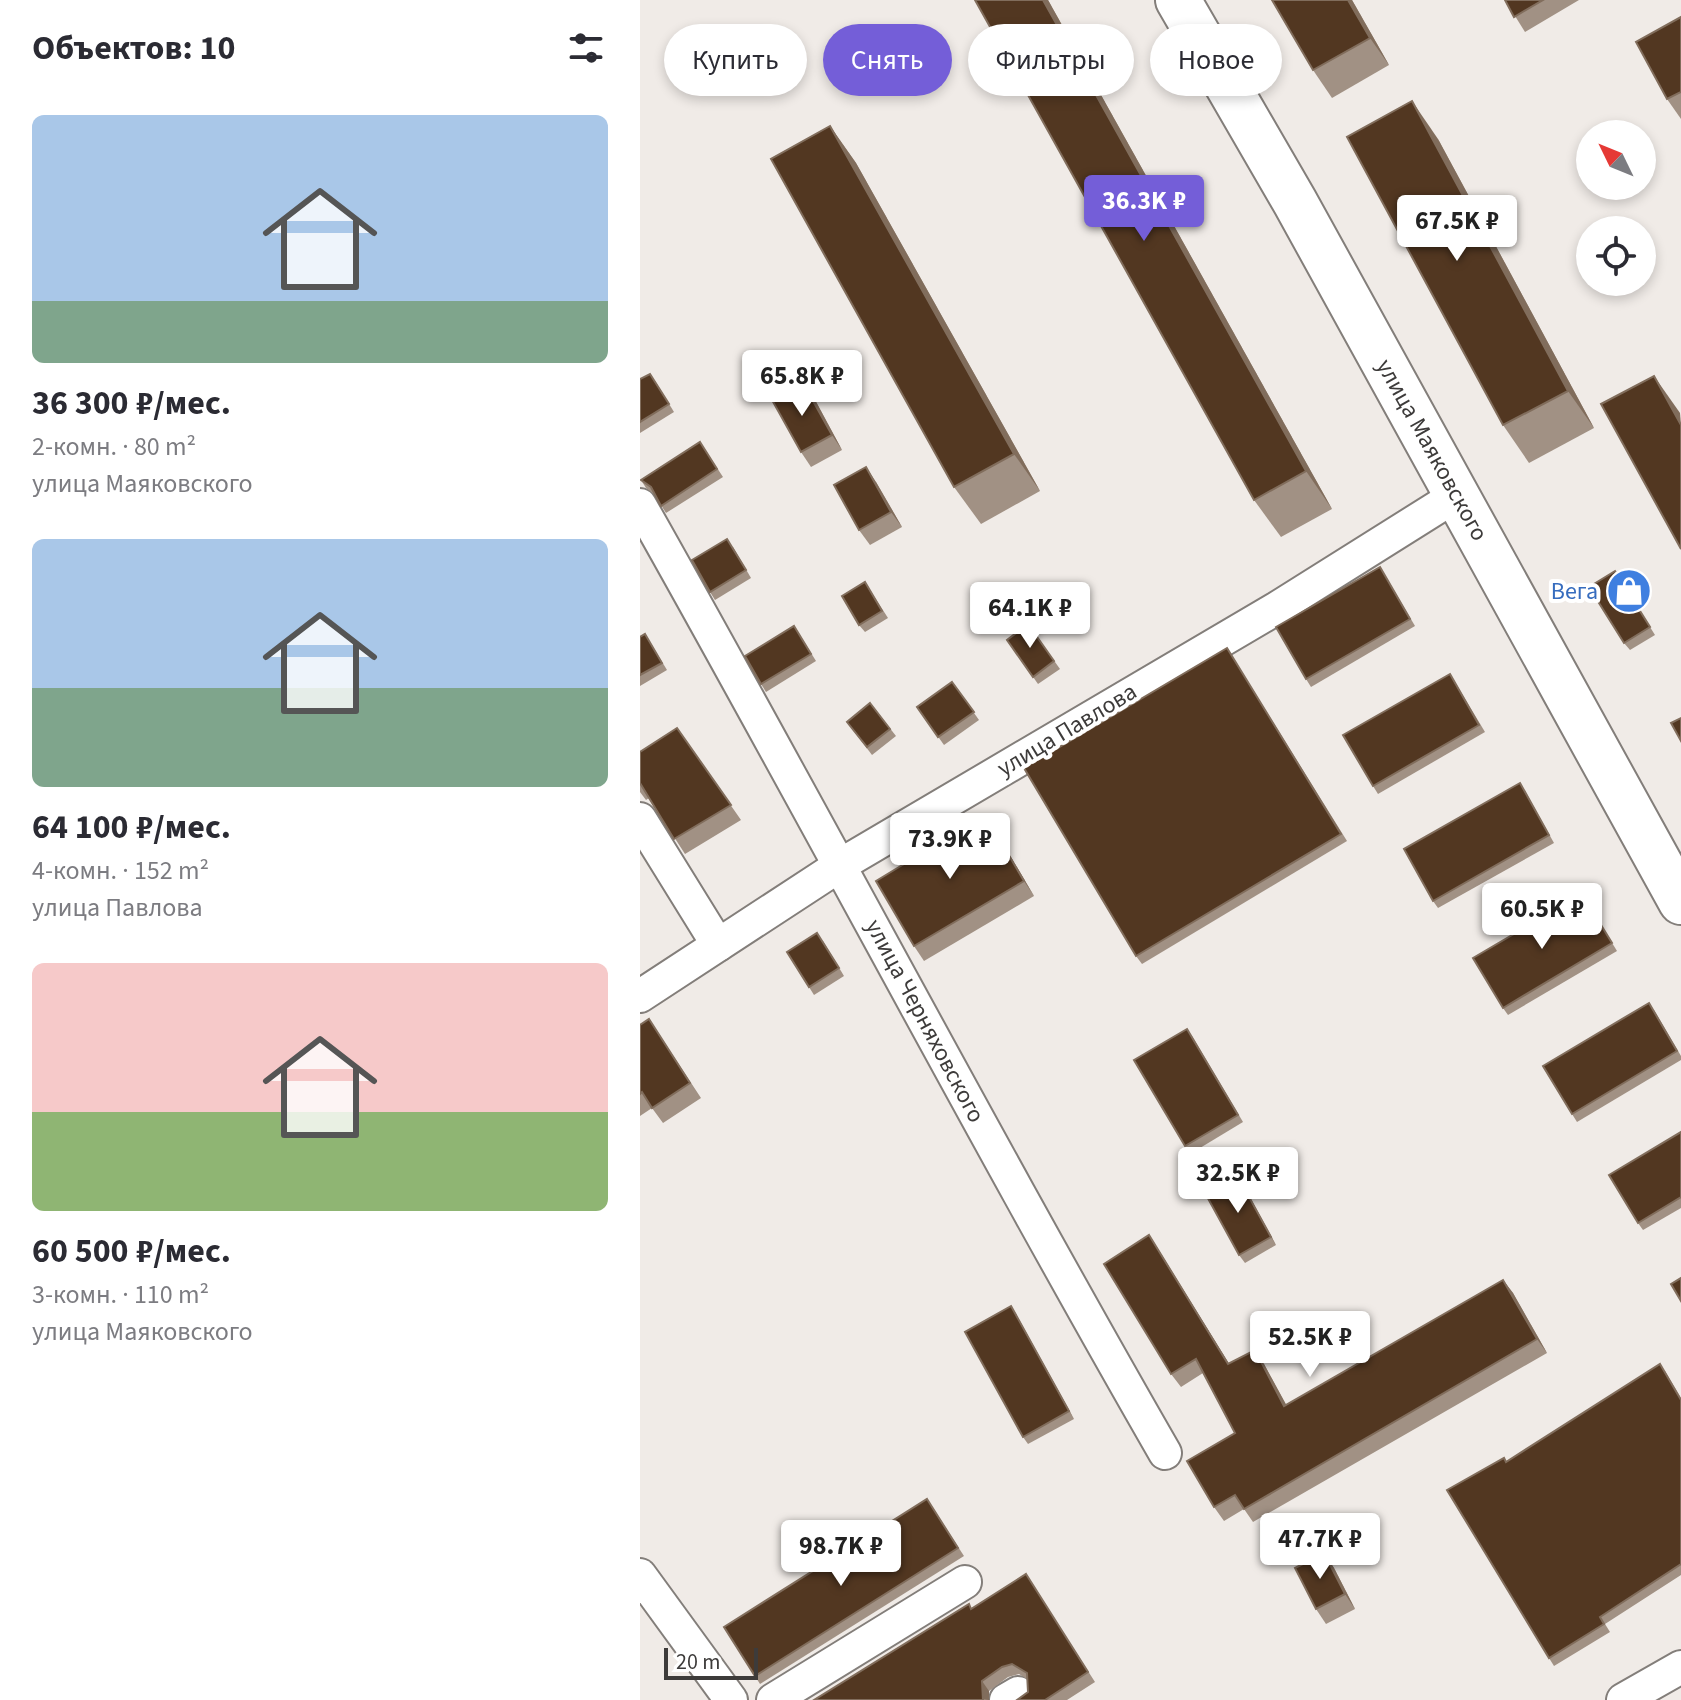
<!DOCTYPE html>
<html lang="ru">
<meta charset="utf-8">
<style>
:root{--surface:#fff;--page:#f2f2f3;--text:#2b2b33;--muted:#7c7c81;--accent:#745ed8}
body{margin:0;font-family:"Source Sans 3",sans-serif;background:var(--page);color:var(--text);height:100vh;display:flex;flex-direction:column;font-size:30px;white-space:nowrap}
*{box-sizing:border-box;margin:0}
p{font-size:26px;color:var(--muted)}
.icon{flex:none;width:44px;height:44px;fill:none;stroke:currentColor;stroke-width:2;stroke-linecap:round;stroke-linejoin:round}
.map{position:relative;flex:1;overflow:hidden}
.sheet{display:flex;flex-direction:column;background:var(--surface);width:640px}
.sheet>*{flex:none}
.guide{position:absolute;left:24px;top:24px;width:760px;height:72px;display:flex;gap:16px}
.needle{width:52px;rotate:313deg}
.fabs{position:absolute;left:936px;top:120px;display:grid;gap:16px}
.fabs a{display:grid;place-items:center;width:80px;height:80px;border-radius:50%;background:var(--surface);box-shadow:0 4px 12px #0003;font-size:40px}
.scale{position:absolute;left:24px;bottom:20px;width:94px;box-sizing:border-box;padding-left:8px;border:4px solid #3d3b3a;border-top:0;font-size:22px;line-height:28px;white-space:nowrap;color:#3d3b3a;-webkit-text-stroke:6px #fff;paint-order:stroke}
.price{position:absolute;translate:-50% -68px;padding:0 18px;border-radius:8px;background:#fff;color:#222;font-size:26px;line-height:52px;filter:drop-shadow(0 2px 4px #0008)}
.price::after{content:'';position:absolute;left:50%;top:48px;width:24px;height:18px;margin-left:-12px;background:inherit;clip-path:polygon(0 0,100% 0,50% 100%)}
.price.selected{background:var(--accent);color:#fff}
ul{padding:0;list-style:none}
li{display:grid;align-content:center;gap:16px;height:424px;padding:0 32px}
li span{display:grid;place-items:center;height:248px;border-radius:12px;color:#555}
li>.icon{margin-inline-start:auto}
span .icon{width:144px;height:144px;fill:#fffc;stroke-width:1}
li b{font-size:34px}
h2{display:flex;justify-content:space-between;align-items:center;height:96px;padding:0 32px;font-size:34px}
.pill{padding:0 28px;border-radius:36px;background:var(--surface);box-shadow:0 4px 12px #0003;font-size:28px;line-height:72px}
.pill.selected{background:var(--accent);color:#fff}
main{display:flex;flex:1;min-height:0}
.map>svg:first-child{display:block}
.lines{fill:none;stroke-linecap:round;stroke-linejoin:round}
.street-casing{stroke:#837e7a;stroke-width:36}
.secondary-casing{stroke:#837e7a;stroke-width:48}
.street{stroke:#fff;stroke-width:32}
.secondary{stroke:#fff;stroke-width:44}
.wall{fill:#a19184}
.shaded-wall{fill:#816d5c}
.building{fill:#523721;stroke:#816d5c;stroke-width:2}
.labels{text-anchor:middle;dominant-baseline:central;stroke-width:8;stroke-linejoin:round;paint-order:stroke}
.street-label{font-size:24px;fill:#3d3b3a;stroke:#fff}
.shop-label{font-size:24px;fill:#366cbe;stroke:#fff;text-anchor:end}
</style>
<main>
<section class="sheet">
<h2>Объектов: 10<svg class="icon" aria-label="filters" viewBox="0 0 24 24"><path d="M4 7h16M4 17h16"/><circle cx="9" cy="7" r="2"/><circle cx="15" cy="17" r="2"/></svg></h2>
<ul>
<li><span style="background:linear-gradient(#a9c7e8 75%,#7fa58c 0)"><svg class="icon" aria-label="home" viewBox="0 0 24 24"><path d="M3 11l9-7 9 7M6 9v11h12V9"/></svg></span><div><b>36 300 ₽/мес.</b><p>2-комн. · 80 m²</p><p>улица Маяковского</p></div></li>
<li><span style="background:linear-gradient(#a9c7e8 60%,#7fa58c 0)"><svg class="icon" aria-label="home" viewBox="0 0 24 24"><path d="M3 11l9-7 9 7M6 9v11h12V9"/></svg></span><div><b>64 100 ₽/мес.</b><p>4-комн. · 152 m²</p><p>улица Павлова</p></div></li>
<li><span style="background:linear-gradient(#f6c9c9 60%,#8fb573 0)"><svg class="icon" aria-label="home" viewBox="0 0 24 24"><path d="M3 11l9-7 9 7M6 9v11h12V9"/></svg></span><div><b>60 500 ₽/мес.</b><p>3-комн. · 110 m²</p><p>улица Маяковского</p></div></li>
</ul>
</section>
<div class="map">
<svg width="1041" height="1700" viewBox="0 0 1041 1700">
<rect width="100%" height="100%" fill="#f0ebe7"/>
<g class="lines">
<g class="street-casing">
<g id="street">
<path d="M0,505c178,315 345,635 525,948"/>
<polyline points="0,819 78,945"/>
<polyline points="0,996 202,864 637,608 817,495"/>
<polyline points="0,1575 91,1700"/>
<polyline points="133,1700 325,1582"/>
<polyline points="366,1700 378,1693"/>
<polyline points="983,1700 1041,1667"/>
</g>
</g>
<g class="secondary-casing">
<polyline id="secondary" points="538,0 655,202 1041,902"/>
</g>
<use href="#street" class="street"/>
<use href="#secondary" class="secondary"/>
</g>
<g class="wall">
<polygon points="335,0 408,0 692,509 641,537 614,500"/>
<polygon points="632,0 712,0 749,65 692,98 673,70"/>
<polygon points="865,0 939,0 885,32"/>
<polygon points="1041,17 1041,119 1027,99"/>
<polygon points="190,126 216,163 400,491 341,524 314,487"/>
<polygon points="798,139 954,428 889,463 863,425"/>
<polygon points="0,379 15,381 34,412 0,433"/>
<polygon points="174,398 202,450 171,467 161,452"/>
<polygon points="60,442 83,477 26,513 14,494 6,488 1,480"/>
<polygon points="236,482 262,527 230,545 219,530"/>
<polygon points="93,547 111,578 75,600 70,592"/>
<polygon points="740,567 775,626 671,687 666,679"/>
<polygon points="980,579 1015,635 990,650 984,643"/>
<polygon points="230,590 248,618 225,632 219,625"/>
<polygon points="388,624 420,669 398,684 367,640"/>
<polygon points="154,626 176,661 126,692 121,684"/>
<polygon points="5,634 27,670 0,686 0,637"/>
<polygon points="587,648 707,841 502,964 496,956"/>
<polygon points="810,674 845,732 738,794 733,786"/>
<polygon points="312,682 339,720 304,745 277,707"/>
<polygon points="230,703 256,736 232,755 207,722"/>
<polygon points="37,728 101,820 45,854 9,798 6,800 0,792 0,752"/>
<polygon points="885,791 914,843 798,908 793,901"/>
<polygon points="355,830 394,896 284,961 274,946"/>
<polygon points="942,894 977,951 868,1015 863,1008"/>
<polygon points="183,941 204,976 174,995 169,987"/>
<polygon points="1014,1010 1041,1056 1041,1060 937,1122 932,1114"/>
<polygon points="9,1019 61,1098 23,1123 12,1108 0,1116 0,1025"/>
<polygon points="552,1036 603,1122 550,1154 545,1146"/>
<polygon points="1041,1132 1041,1208 1003,1230 998,1223"/>
<polygon points="602,1183 636,1245 605,1263 599,1255"/>
<polygon points="518,1249 589,1364 624,1364 646,1405 863,1280 873,1293 907,1353 613,1522 604,1509 584,1521 574,1507 595,1433 563,1373 541,1387 531,1374"/>
<polygon points="371,1306 434,1419 388,1444 383,1437"/>
<polygon points="1025,1371 1041,1398 1041,1575 965,1624 970,1632 914,1666 909,1658 866,1462"/>
<polygon points="287,1499 324,1556 120,1684 84,1627"/>
<polygon points="684,1553 694,1568 715,1609 686,1624 676,1609"/>
<polygon points="392,1584 455,1682 427,1700 377,1700 388,1692 387,1679 379,1674 368,1677 349,1691 349,1700 174,1700 331,1609"/>
</g>
<g class="shaded-wall">
<polygon points="403,0 408,0 692,509 666,471"/>
<polygon points="708,0 712,0 749,65 730,38"/>
<polygon points="772,101 798,139 954,428 928,391"/>
<polygon points="190,126 216,163 400,491 374,454"/>
<polygon points="1014,376 1040,413 1041,425"/>
<polygon points="163,383 174,398 202,450 192,435"/>
<polygon points="226,467 236,482 262,527 251,512"/>
<polygon points="345,815 355,830 394,896 384,881"/>
<polygon points="597,1175 602,1183 636,1245 631,1237"/>
<polygon points="509,1235 518,1249 598,1378 588,1364"/>
<polygon points="863,1280 873,1293 907,1353 897,1339"/>
<polygon points="371,1306 376,1314 434,1419 429,1411"/>
<polygon points="615,1350 624,1364 654,1419 644,1406"/>
<polygon points="684,1553 694,1568 715,1609 705,1594"/>
<polygon points="342,1681 349,1691 349,1700 342,1699"/>
</g>
<g class="building">
<polygon points="335,0 403,0 666,471 614,500"/>
<polygon points="632,0 708,0 730,38 673,70"/>
<polygon points="865,0 903,0 874,17"/>
<polygon points="1041,17 1041,92 1027,99 996,42"/>
<polygon points="772,101 928,391 863,425 707,137"/>
<polygon points="190,126 374,454 314,487 131,159"/>
<polygon points="10,374 29,404 0,422 0,379"/>
<polygon points="1014,376 1041,425 1041,549 961,404"/>
<polygon points="163,383 192,435 161,452 132,400"/>
<polygon points="60,442 77,469 21,506 11,487 1,480"/>
<polygon points="226,467 251,512 219,530 194,485"/>
<polygon points="87,539 106,570 70,592 52,560"/>
<polygon points="740,567 770,619 666,679 636,627"/>
<polygon points="975,571 1010,627 984,643 949,587"/>
<polygon points="225,582 242,611 219,625 202,596"/>
<polygon points="388,624 414,661 393,677 367,640"/>
<polygon points="154,626 171,654 121,684 105,656"/>
<polygon points="5,634 22,663 0,675 0,637"/>
<polygon points="587,648 701,834 496,956 384,768"/>
<polygon points="810,674 839,725 733,786 703,735"/>
<polygon points="312,682 334,712 298,737 277,707"/>
<polygon points="230,703 250,729 227,747 207,722"/>
<polygon points="1041,718 1041,741 1031,723"/>
<polygon points="37,728 91,805 34,839 0,783 0,752"/>
<polygon points="880,783 909,835 793,901 764,849"/>
<polygon points="345,815 384,881 274,946 236,881"/>
<polygon points="942,894 972,943 863,1008 833,958"/>
<polygon points="177,933 199,968 169,987 147,952"/>
<polygon points="1009,1003 1037,1051 932,1114 903,1066"/>
<polygon points="9,1019 50,1083 12,1108 2,1092 0,1094 0,1025"/>
<polygon points="547,1029 598,1115 545,1146 494,1060"/>
<polygon points="1041,1132 1041,1197 998,1223 969,1175"/>
<polygon points="597,1175 631,1237 599,1255 565,1193"/>
<polygon points="509,1235 588,1364 615,1350 644,1406 863,1280 897,1339 604,1509 595,1495 574,1507 547,1461 595,1433 556,1359 531,1374 464,1264"/>
<polygon points="1041,1278 1041,1301 1031,1284"/>
<polygon points="371,1306 429,1411 383,1437 325,1332"/>
<polygon points="1020,1364 1041,1400 1041,1564 960,1617 964,1624 909,1658 807,1490 864,1458 866,1462"/>
<polygon points="287,1499 318,1548 115,1676 84,1627"/>
<polygon points="684,1553 705,1594 676,1609 655,1568"/>
<polygon points="386,1574 448,1672 405,1700 377,1700 388,1692 387,1673 372,1664 362,1667 342,1681 343,1700 174,1700 329,1604 331,1609"/>
</g>
<defs>
<g id="shop-disc" transform="scale(2.3)"><circle r="9.5" fill="#3f7fe0" stroke="#fff"/><path d="M-5-2.5h2.3a2.7 3.5 0 0 1 5.4 0H5L5.5 6h-11ZM-1.5-2.5h3a1.5 2.3 0 0 0-3 0Z" fill="#fff"/></g>
</defs>
<g fill-rule="evenodd">
<use href="#shop-disc" x="989" y="591"/>
</g>
<g class="labels">
<g class="street-label">
<text transform="translate(792 450) rotate(61)">улица Маяковского</text>
<text transform="translate(427 730) rotate(-31)">улица Павлова</text>
<text transform="translate(285 1021) rotate(62)">улица Черняховского</text>
</g>
<g class="shop-label">
<text x="958" y="591">Вега</text>
</g>
</g>
</svg>
<div class="fabs">
<a><svg class="needle" viewBox="-14 -14 28 28"><path d="M0-13l5 13h-10z" fill="#e53935"/><path d="M0 13l5-13h-10z" fill="#7c7c81"/></svg></a>
<a><svg class="icon" aria-label="locate" viewBox="0 0 24 24"><circle cx="12" cy="12" r="6"/><path d="M12 2v4M12 18v4M2 12h4M18 12h4"/></svg></a>
</div>
<div class="scale">20 m</div>
<b class="price selected" style="left:504px;top:243px">36.3K ₽</b>
<b class="price" style="left:817px;top:263px">67.5K ₽</b>
<b class="price" style="left:162px;top:418px">65.8K ₽</b>
<b class="price" style="left:390px;top:650px">64.1K ₽</b>
<b class="price" style="left:310px;top:881px">73.9K ₽</b>
<b class="price" style="left:902px;top:951px">60.5K ₽</b>
<b class="price" style="left:598px;top:1215px">32.5K ₽</b>
<b class="price" style="left:670px;top:1379px">52.5K ₽</b>
<b class="price" style="left:680px;top:1581px">47.7K ₽</b>
<b class="price" style="left:201px;top:1588px">98.7K ₽</b>
<div class="guide">
<a class="pill">Купить</a>
<a class="pill selected">Снять</a>
<a class="pill">Фильтры</a>
<a class="pill">Новое</a>
</div>
</div>
</main>
